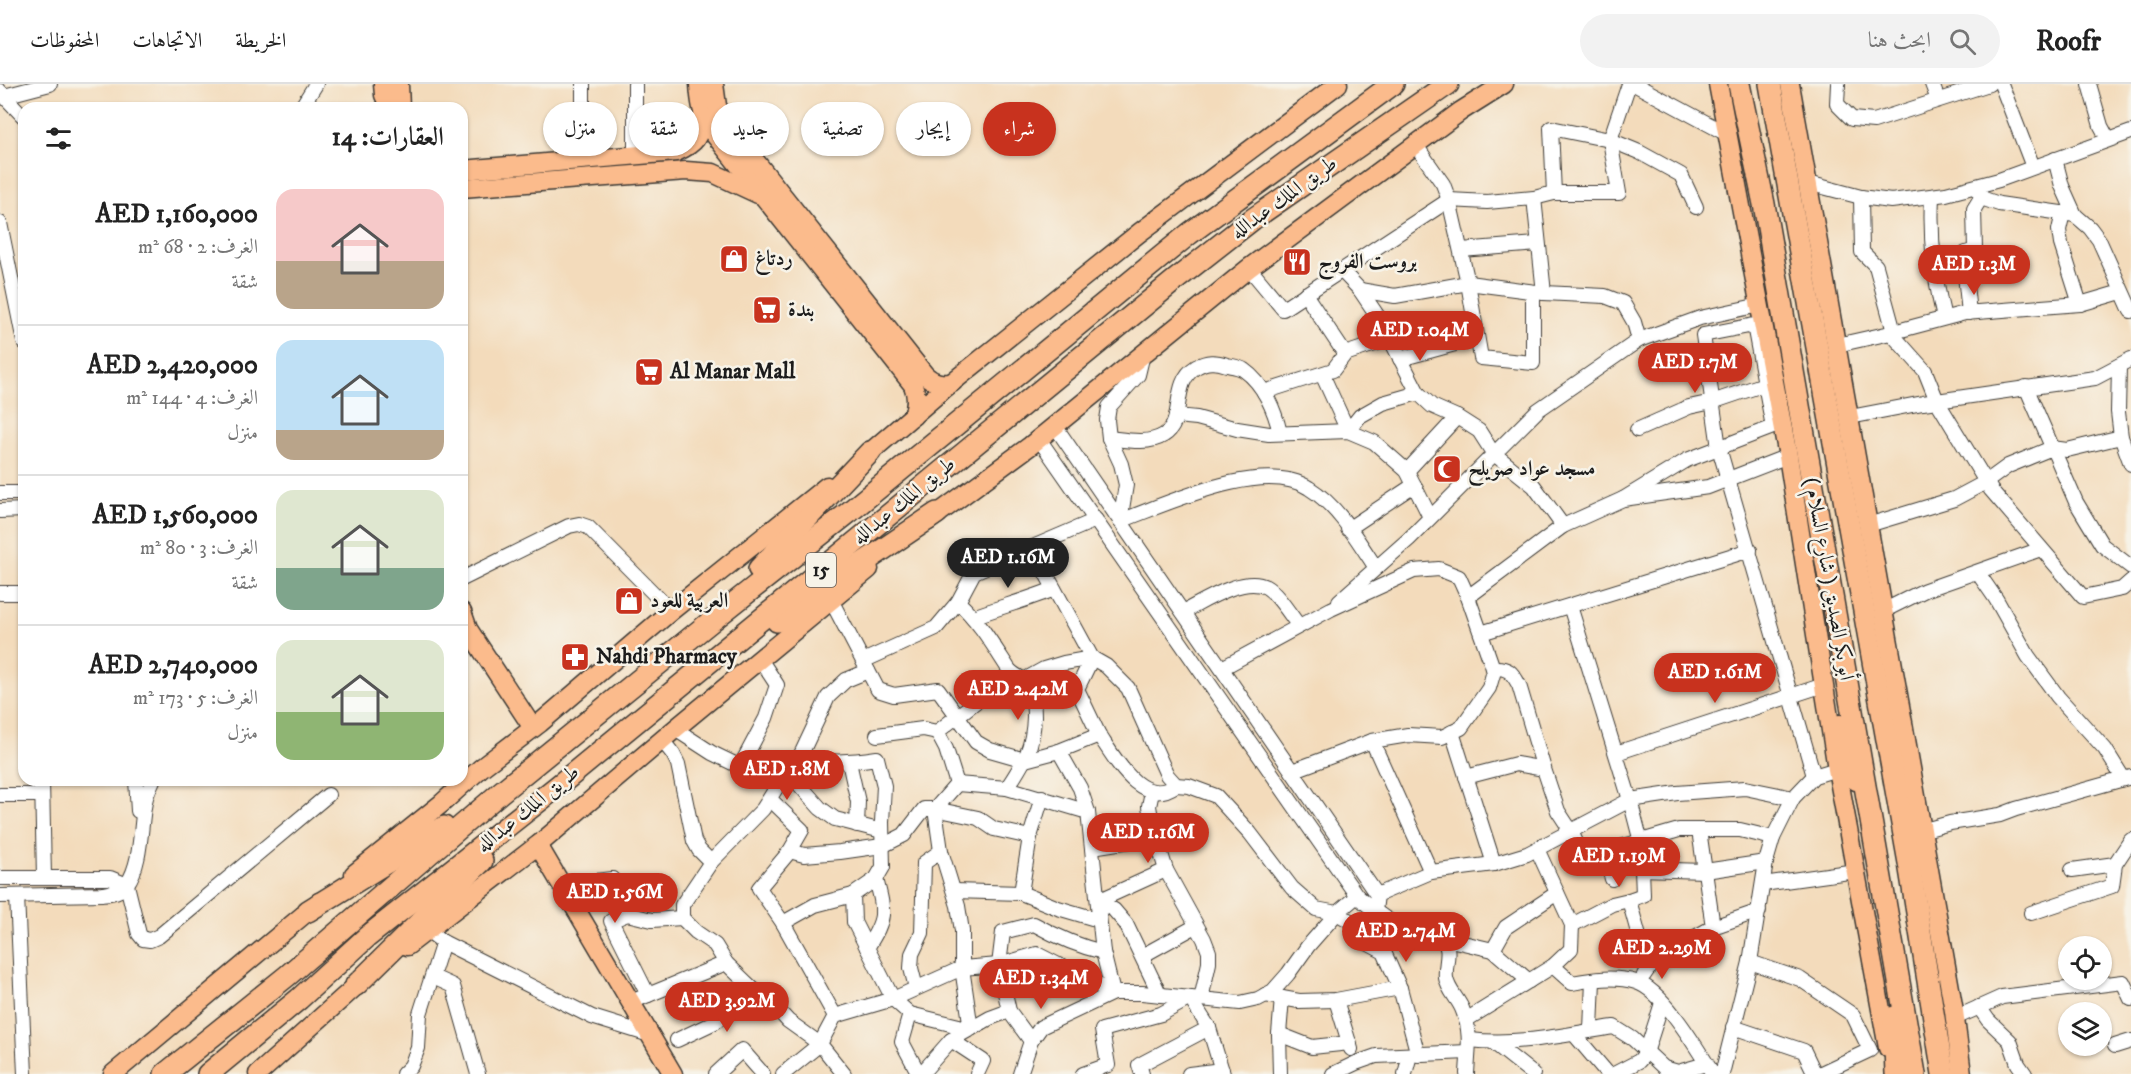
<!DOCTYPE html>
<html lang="ar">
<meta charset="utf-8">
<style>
:root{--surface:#fff;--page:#f2f2f2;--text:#222;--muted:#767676;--line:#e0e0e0;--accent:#c8321e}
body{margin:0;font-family:"IM FELL DW Pica",Amiri,serif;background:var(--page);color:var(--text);direction:rtl;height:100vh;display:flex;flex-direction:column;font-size:22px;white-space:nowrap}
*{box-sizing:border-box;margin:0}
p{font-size:20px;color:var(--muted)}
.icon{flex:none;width:33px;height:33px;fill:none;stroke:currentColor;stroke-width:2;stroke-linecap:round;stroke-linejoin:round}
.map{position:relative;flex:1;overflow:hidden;direction:ltr}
.drawer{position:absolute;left:18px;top:18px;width:450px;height:684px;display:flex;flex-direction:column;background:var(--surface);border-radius:18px;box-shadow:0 2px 4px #0004;direction:rtl}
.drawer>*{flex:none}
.hud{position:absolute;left:486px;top:18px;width:570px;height:54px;direction:rtl;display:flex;gap:12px}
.tools{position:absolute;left:2058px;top:852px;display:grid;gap:12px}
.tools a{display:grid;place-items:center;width:54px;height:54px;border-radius:50%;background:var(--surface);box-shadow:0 2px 4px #0004;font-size:30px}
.price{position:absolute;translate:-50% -51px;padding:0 14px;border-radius:21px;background:var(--accent);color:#fff;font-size:20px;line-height:39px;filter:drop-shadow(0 2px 3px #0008)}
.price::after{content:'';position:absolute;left:50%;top:36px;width:18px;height:14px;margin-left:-9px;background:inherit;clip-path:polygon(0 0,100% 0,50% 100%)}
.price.active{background:#222;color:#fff}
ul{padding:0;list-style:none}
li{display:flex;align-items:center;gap:18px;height:150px;padding:0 24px}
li+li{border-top:2px solid var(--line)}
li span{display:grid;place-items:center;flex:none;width:168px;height:120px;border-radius:18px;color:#555}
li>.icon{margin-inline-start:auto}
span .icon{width:72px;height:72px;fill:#fffc;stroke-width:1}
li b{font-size:26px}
h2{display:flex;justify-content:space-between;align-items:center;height:72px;padding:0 24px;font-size:26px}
.tag{padding:0 21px;border-radius:27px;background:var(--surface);box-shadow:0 2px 4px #0004;font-size:21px;line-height:54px}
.tag.active{background:var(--accent);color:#fff}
header{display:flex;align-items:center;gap:36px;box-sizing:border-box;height:84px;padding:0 30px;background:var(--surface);border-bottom:2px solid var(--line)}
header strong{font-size:28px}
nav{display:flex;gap:33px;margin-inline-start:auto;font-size:21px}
.search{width:420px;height:54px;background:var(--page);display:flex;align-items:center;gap:15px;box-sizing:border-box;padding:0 21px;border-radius:33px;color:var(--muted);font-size:22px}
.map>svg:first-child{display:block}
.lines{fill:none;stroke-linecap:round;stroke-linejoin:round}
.minor-casing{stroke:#3c3934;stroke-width:16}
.major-casing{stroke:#3c3934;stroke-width:21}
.highway-casing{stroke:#3c3934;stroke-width:24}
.minor{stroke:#fff;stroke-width:14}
.major{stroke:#fbbb8c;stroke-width:18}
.highway{stroke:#fbbb8c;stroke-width:21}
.labels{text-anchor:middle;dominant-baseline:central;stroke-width:5;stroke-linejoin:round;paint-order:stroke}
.shield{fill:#f7f3e8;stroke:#5e5c59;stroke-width:1.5}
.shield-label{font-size:20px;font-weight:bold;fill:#1c1c1c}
.street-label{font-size:21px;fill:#1c1c1c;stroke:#f7f3e8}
.poi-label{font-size:21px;font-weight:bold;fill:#1c1c1c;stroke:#f7f3e8;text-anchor:start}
</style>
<header>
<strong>Roofr</strong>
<div class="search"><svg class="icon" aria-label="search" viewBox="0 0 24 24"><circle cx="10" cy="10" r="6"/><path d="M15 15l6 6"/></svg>ابحث هنا</div>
<nav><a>الخريطة</a><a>الاتجاهات</a><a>المحفوظات</a></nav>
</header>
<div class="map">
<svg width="2131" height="990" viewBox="0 0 2131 990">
<rect width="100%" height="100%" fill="#f7f3e8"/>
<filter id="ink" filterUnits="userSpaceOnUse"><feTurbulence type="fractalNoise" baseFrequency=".0167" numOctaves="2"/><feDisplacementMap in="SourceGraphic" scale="12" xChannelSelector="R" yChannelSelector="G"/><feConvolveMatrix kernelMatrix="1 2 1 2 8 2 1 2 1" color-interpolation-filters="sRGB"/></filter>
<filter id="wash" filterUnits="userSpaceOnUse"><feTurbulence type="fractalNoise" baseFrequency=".008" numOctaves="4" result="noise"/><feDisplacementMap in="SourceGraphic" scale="24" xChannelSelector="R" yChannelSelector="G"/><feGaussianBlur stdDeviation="1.35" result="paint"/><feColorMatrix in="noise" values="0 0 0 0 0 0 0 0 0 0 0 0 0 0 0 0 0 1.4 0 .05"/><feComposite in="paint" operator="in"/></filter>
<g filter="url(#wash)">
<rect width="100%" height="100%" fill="#f3dbbb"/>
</g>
<g filter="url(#ink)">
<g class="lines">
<g class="minor-casing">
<g id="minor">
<polyline points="583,0 583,76"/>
<polyline points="635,0 635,71"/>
<polyline points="1634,0 1727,50"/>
<polyline points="1838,0 1837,20 1852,35 1874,37 1989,0"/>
<polyline points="1932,0 1938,16"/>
<polyline points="2001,0 2033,83"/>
<polyline points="2089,0 2101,42 2108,55"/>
<polyline points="0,7 4,12 50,0"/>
<polyline points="4,12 24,33"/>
<polyline points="301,24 316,0"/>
<polyline points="1415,60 1443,100 1449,116 1468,199 1481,274 1533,279 1533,208"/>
<polyline points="2055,75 2062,102 2075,131 2090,144 2099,156 2131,227"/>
<polyline points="1808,99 1861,113 1891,117 1946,110 1999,96 2131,48"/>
<polyline points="1978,107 1984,115 1999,120 2075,131"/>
<polyline points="1554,109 1551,44 1610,56 1639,68 1681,91 1696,123"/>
<path d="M1932,112c-2,41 2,82 12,122"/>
<polyline points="1861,113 1862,168 1876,182 1894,248"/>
<polyline points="1534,114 1544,209"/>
<polyline points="2063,129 2059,146 2061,160 2080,220"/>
<polyline points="0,139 24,258"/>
<polyline points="1461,166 1538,160"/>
<polyline points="1249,184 1283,225 1449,116 1487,118 1534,114 1554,109 1619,109 1610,56 1629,0"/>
<polyline points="1341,186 1360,206 1381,237 1418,309 1432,322 1457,333 1479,347 1493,369 1534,402 1563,442"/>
<polyline points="1360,206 1395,212 1468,199 1544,209 1605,212 1623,219 1634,238 1639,256"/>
<polyline points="1305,210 1345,270"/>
<polyline points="1969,229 1965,191 1966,169 1975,166 1974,125 1982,112"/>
<polyline points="1891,249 1925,287 1937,317 1991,406 2083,513 2122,505 2131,497"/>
<polyline points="1837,261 1886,250 1965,229 2080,220 2121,208"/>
<polyline points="1400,275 1477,254"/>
<polyline points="2119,282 2118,328 2121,353 2131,380"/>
<polyline points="1322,290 1348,347 1360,332 1383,319 1418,309"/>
<polyline points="2026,303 2076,418 2102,461 2131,483"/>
<polyline points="1264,308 1333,286 1345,270 1390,255"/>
<polyline points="1176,332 1197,334 1237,345 1269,350 1348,347 1374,358 1407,387 1430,433"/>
<polyline points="1850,333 1923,319 2095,294 2131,275"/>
<polyline points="1637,346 1689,323 1712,318 1765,300"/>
<path d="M1109,354c17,2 39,7 55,-3 22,-13 6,-52 32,-68 11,-6 19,-6 31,-2 5,1 13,2 17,5 20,14 31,41 36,63"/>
<polyline points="1039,355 1357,812 1375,827 1377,811 1055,342"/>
<polyline points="1407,387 1457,333"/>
<polyline points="0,409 24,409"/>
<polyline points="1623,415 1687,376 1773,343 1754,241 1703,251 1719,364 1814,692"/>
<polyline points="0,427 24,426"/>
<path d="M1120,437c47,-17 143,-63 189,-33 29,18 48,51 67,80"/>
<polyline points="1120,437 1126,401 1121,380 1109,354 1107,336 1109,323 1138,291 1143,270"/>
<polyline points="1868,441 1954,415 1986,398 2008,382 2052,364 2067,366 2121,353"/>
<polyline points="1348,445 1414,401"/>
<polyline points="1978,489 1996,515 2028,572 2058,613 2105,665 2123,694"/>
<polyline points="462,495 569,442 579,440 588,443 671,527"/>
<polyline points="0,509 24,509"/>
<polyline points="1468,513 1563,442 1623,415 1708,403 1788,372"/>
<polyline points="831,516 878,606 894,611 938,605 976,658 990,666 1025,676 1059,667 1099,651 1077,605 1092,574 1032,464"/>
<polyline points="1339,517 1409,455 1538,326 1639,256 1700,234 1760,221"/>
<path d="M958,518c21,19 35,43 50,66 4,7 12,8 17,14 8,9 9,23 9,35 -1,32 -10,45 -27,71"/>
<polyline points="1570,522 1630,716 1641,758 1643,811 1629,816 1648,885"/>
<polyline points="1883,527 1925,506 2041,465"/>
<path d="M1183,528c20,-10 60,-37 83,-25 11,6 25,29 33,39"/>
<path d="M973,533c27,-10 54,-17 81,-28"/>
<polyline points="1481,549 1750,466"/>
<polyline points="863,577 936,544 958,518 974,488 1096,436"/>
<polyline points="1222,584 1331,525 1414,487 1439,485 1459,493 1468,513 1494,587 1489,604 1461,644 1442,653 1408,651 1372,657 1292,687"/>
<path d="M1493,584c15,-1 19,4 26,17l25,84"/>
<polyline points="675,645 712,669 778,701"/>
<polyline points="937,648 978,616 1024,596 1044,585 1064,579 1092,574 1106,582 1128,604 1167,691 1176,701 1189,702 1216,712 1250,749 1292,804 1316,825 1337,829 1357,812"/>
<polyline points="1452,648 1494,780"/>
<polyline points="877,651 923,645 937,648 946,665 957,700"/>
<path d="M1099,651c17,25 43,74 77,50"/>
<polyline points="662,656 673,670 678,680 694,757 699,766 711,778"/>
<polyline points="1372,657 1431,788"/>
<polyline points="1059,667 1080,704 1088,728 1103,868 1113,909"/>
<polyline points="1616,669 1824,601"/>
<polyline points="849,678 858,718 857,741"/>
<polyline points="740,683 766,634 777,601 760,575"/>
<polyline points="789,689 820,724 835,735 882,747"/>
<polyline points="1466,693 1516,680 1544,685 1558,727 1571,747 1583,774 1679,746 1740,746 1773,754"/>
<polyline points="42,696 44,794"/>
<polyline points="136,696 138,727"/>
<polyline points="957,700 1007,704 1088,728"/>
<polyline points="1152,708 1149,722 1152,740 1166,786 1204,855 1209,868 1209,879 1201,915"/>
<polyline points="0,711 42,711"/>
<polyline points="770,715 802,746 790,767 759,804 783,839 835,932"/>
<polyline points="1699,746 1713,843"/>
<polyline points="1921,747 1950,739 2000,731 2016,725 2131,693"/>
<polyline points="1092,763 1156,753"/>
<polyline points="790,767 804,771 840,768 882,762 904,751 924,725 935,725 978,734 994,745 1030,753"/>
<polyline points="1605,768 1612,795"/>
<polyline points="1641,785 1705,787 1766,778"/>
<polyline points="2072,786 2115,780"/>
<polyline points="0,794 110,794 127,801"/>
<polyline points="1763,800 1856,787"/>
<polyline points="127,801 139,850 143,855 150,856 159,852 328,711"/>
<polyline points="562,801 612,795 627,830 652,836 682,834"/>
<polyline points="954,807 1021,809 1058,824 1099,836"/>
<polyline points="1021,809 1030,753 1042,713"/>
<polyline points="853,811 854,838 893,915 910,930 971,945 962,884 962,847 958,822 941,767 935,725 957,700"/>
<polyline points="1377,811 1431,788 1494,780 1527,770 1630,716 1677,709 1745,704 1793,714"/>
<path d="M0,812l102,-2c9,-1 20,-2 25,-10 15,-21 13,-58 18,-82 1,-7 5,-15 8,-22"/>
<polyline points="17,812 25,990"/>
<polyline points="1098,817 1114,826 1126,840 1160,911"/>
<polyline points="1098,817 1166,786"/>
<path d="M1375,827c6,4 13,10 20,13 14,5 37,2 47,14 11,12 2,27 4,40 2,13 13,21 17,33 9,21 5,41 4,63"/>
<polyline points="2031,829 2112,802 2115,780 2131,756"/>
<polyline points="627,830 611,837 648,911"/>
<path d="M783,839l32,-18 38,-10 23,-16 7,-12 -1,-45 2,-36 -7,-28c-28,4 -48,5 -77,0"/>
<polyline points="1572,841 1612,820 1629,816"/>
<polyline points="427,846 443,858 592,933 650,951"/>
<polyline points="1442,854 1493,866 1529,897"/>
<path d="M867,864c19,-30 18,-35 9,-69"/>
<polyline points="1493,866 1506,843 1557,809"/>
<polyline points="1142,872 1196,842"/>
<polyline points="1750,878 1800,895 1853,931 1870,966 1819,990"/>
<path d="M1553,882l19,17c21,-4 43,-7 64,-1 27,8 62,68 77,92"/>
<polyline points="1644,891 1648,885 1688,857 1713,843 1759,827"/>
<polyline points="433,893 453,902 478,990"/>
<polyline points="916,904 911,884 912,870 922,849 924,779 941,767"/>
<polyline points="1265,911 1299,917 1336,916 1400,904"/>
<polyline points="1336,916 1351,965"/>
<polyline points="631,918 726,879"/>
<polyline points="1979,923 1988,936 2010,957 2018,980 2025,990"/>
<polyline points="910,930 902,958 919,990"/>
<polyline points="1955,934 2002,913 2123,898 2131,915"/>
<polyline points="1466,936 1553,882 1571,865 1572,841 1537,765"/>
<polyline points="1733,943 1804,967 1815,990"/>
<polyline points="1591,946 1593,896"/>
<polyline points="1279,950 1312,963 1350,959"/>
<polyline points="1574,950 1608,990"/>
<polyline points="677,956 715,938 754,906"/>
<polyline points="951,956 983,977 977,990"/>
<path d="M1470,956c48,6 97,-6 144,-13l19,12 31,29 14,4 28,-8"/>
<path d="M1031,957l-22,-30 -10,-46 4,-33 31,-8c23,13 43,22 69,28"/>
<polyline points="1494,959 1533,990"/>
<polyline points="2115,962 2131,957"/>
<polyline points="403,990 411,982 418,964 420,930 443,858"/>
<polyline points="716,990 742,966 763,990"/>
<polyline points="783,990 820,960 788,937 767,914 754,906 726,879 715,861 696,848 682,834 682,821 711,778 763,725 778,701 795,683 828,613 846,596 868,587"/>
<polyline points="844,990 820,960 835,932 893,915 962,884 999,881 1037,870 1113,909"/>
<polyline points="921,990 951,956 990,934 1009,927"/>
<polyline points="1020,990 1031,957 1041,943 1113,909 1142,909 1240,919 1258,915 1273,907 1288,890 1308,862 1337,829 1353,839 1367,859 1384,868 1400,904 1418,971"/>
<polyline points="1083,990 1108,981 1102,946 1161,930 1190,914 1209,944 1223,990"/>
<polyline points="1142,990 1139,981 1209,944"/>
<polyline points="1189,990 1222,986"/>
<polyline points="1280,990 1279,950 1282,914"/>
<polyline points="1333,990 1356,979 1376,972 1468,968"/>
<polyline points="1405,990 1410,971"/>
<polyline points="1614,990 1639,977 1646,969 1662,919"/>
<polyline points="1722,990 1750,878 1766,778 1773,754 1793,714 1814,692 1837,685"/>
</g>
</g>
<g class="major-casing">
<g id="major">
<polyline points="383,0 384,11 390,24"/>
<polyline points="399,0 400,24"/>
<path d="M699,0c1,17 3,30 11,45l203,256c4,11 4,19 0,31"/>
<path d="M714,0l3,22 9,18 199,251c9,8 15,9 27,8"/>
<polyline points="1718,0 1788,372 1837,685 1888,964"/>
<polyline points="1790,0 1954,927 1962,990"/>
<path d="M462,86l214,-18c21,-9 22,-14 27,-36"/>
<polyline points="462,104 686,87 713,89 758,110"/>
<polyline points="861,376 945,304 1139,149 1338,0"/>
<polyline points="928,437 1030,362 1249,184 1461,27 1504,0"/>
<polyline points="462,528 468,545 533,644"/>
<polyline points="1840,640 1856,697"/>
<polyline points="538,761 673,990"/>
<polyline points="354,790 441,720 481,684 540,639 671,527 827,402"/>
<polyline points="407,862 538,761 675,645 869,485"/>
<polyline points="113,990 319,818"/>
<polyline points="258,990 366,893"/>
</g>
</g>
<g class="highway-casing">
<g id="highway">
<polyline points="1739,0 1764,120 1915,990"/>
<polyline points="1770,0 1909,779 1943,990"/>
<polyline points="759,485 870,368"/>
<polyline points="777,537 937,429"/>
<polyline points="308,827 444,743"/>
<polyline points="356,901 482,777"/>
<polyline points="1894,933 1896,990"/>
<polyline points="165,990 287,892 501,708 709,539 848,429 1189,150 1393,0"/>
<polyline points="208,990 299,915 367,853 558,702 1174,197 1253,135 1448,0"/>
</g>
</g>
<use href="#minor" class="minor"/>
<use href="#major" class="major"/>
<use href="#highway" class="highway"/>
</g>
</g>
<defs>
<g id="shop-square" transform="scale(1.5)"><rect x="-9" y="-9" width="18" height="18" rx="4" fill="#c8321e" stroke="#f7f3e8"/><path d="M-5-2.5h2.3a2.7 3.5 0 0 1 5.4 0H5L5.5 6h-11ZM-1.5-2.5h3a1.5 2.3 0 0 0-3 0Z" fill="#fff"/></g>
<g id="restaurant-square" transform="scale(1.5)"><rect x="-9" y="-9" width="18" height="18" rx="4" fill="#c8321e" stroke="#f7f3e8"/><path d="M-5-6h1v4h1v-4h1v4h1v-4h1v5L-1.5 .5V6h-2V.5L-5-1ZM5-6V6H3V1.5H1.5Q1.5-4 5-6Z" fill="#fff"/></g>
<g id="supermarket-square" transform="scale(1.5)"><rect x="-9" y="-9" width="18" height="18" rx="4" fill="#c8321e" stroke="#f7f3e8"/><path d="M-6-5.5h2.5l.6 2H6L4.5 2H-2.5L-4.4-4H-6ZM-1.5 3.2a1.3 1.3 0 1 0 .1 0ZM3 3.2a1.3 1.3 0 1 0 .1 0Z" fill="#fff"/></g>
<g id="mosque-square" transform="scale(1.5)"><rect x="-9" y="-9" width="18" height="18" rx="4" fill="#c8321e" stroke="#f7f3e8"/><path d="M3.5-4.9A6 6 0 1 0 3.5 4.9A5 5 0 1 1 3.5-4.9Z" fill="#fff"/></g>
<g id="pharmacy-square" transform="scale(1.5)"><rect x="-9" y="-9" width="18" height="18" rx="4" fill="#c8321e" stroke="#f7f3e8"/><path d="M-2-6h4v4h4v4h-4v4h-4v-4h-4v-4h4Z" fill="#fff"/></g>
</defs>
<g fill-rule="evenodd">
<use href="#shop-square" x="734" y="175"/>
<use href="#restaurant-square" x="1297" y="178"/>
<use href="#supermarket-square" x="767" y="226"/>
<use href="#supermarket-square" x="649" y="288"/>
<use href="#mosque-square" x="1447" y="385"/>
<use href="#shop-square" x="629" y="517"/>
<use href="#pharmacy-square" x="575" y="573"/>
</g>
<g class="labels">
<rect class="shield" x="806" y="469" width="30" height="34" rx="4.5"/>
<g class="shield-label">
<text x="821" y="486">15</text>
</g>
<g class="street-label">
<text transform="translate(1284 114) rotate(-36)">طريق الملك عبدالله</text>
<text transform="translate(904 417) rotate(-39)">طريق الملك عبدالله</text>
<text transform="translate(1829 495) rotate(80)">( شارع السلام ) أبو بكر الصديق</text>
<text transform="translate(528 725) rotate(-39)">طريق الملك عبدالله</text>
</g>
<g class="poi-label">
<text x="755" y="175">ردتاغ</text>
<text x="1318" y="178">بروست الفروج</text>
<text x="788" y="226">بندة</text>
<text x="670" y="288">Al Manar Mall</text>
<text x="1468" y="385">مسجد عواد صويلح</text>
<text x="650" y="517">العربية للعود</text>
<text x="596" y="573">Nahdi Pharmacy</text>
</g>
</g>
</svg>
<div class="tools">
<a><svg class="icon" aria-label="locate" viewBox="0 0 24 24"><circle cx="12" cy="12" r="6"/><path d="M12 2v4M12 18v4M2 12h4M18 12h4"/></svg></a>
<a><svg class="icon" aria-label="layers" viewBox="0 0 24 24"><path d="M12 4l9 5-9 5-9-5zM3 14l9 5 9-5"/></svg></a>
</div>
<b class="price" style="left:1974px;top:212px">AED 1.3M</b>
<b class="price" style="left:1420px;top:278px">AED 1.04M</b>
<b class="price" style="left:1695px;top:310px">AED 1.7M</b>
<b class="price active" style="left:1008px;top:505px">AED 1.16M</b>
<b class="price" style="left:1715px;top:620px">AED 1.61M</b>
<b class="price" style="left:1018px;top:637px">AED 2.42M</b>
<b class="price" style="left:787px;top:717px">AED 1.8M</b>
<b class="price" style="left:1148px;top:780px">AED 1.16M</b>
<b class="price" style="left:1619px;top:804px">AED 1.19M</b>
<b class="price" style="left:615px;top:840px">AED 1.56M</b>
<b class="price" style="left:1406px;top:879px">AED 2.74M</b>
<b class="price" style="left:1662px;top:896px">AED 2.29M</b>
<b class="price" style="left:1041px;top:926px">AED 1.34M</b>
<b class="price" style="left:727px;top:949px">AED 3.92M</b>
<div class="hud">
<a class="tag active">شراء</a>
<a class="tag">إيجار</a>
<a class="tag">تصفية</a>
<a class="tag">جديد</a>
<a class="tag">شقة</a>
<a class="tag">منزل</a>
</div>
<section class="drawer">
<h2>العقارات: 14<svg class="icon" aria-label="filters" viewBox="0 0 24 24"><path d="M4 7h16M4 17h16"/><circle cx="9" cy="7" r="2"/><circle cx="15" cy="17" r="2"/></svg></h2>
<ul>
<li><span style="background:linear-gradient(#f6c9c9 60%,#b9a48a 0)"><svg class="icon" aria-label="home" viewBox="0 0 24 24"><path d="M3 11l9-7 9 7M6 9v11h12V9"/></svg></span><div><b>AED 1,160,000</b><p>الغرف: 2 · 68 m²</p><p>شقة</p></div></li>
<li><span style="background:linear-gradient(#bfe0f5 75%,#b9a48a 0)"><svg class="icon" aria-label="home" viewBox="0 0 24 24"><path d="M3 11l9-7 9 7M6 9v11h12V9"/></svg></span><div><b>AED 2,420,000</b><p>الغرف: 4 · 144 m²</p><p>منزل</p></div></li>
<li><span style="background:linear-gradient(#dfe7d0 65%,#7fa58c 0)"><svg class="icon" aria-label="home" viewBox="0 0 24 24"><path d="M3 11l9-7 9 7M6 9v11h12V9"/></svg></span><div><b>AED 1,560,000</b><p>الغرف: 3 · 80 m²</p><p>شقة</p></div></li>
<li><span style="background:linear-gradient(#dfe7d0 60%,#8fb573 0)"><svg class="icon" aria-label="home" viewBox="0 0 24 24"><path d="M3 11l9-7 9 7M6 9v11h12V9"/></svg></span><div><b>AED 2,740,000</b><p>الغرف: 5 · 173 m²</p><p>منزل</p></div></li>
</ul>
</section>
</div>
